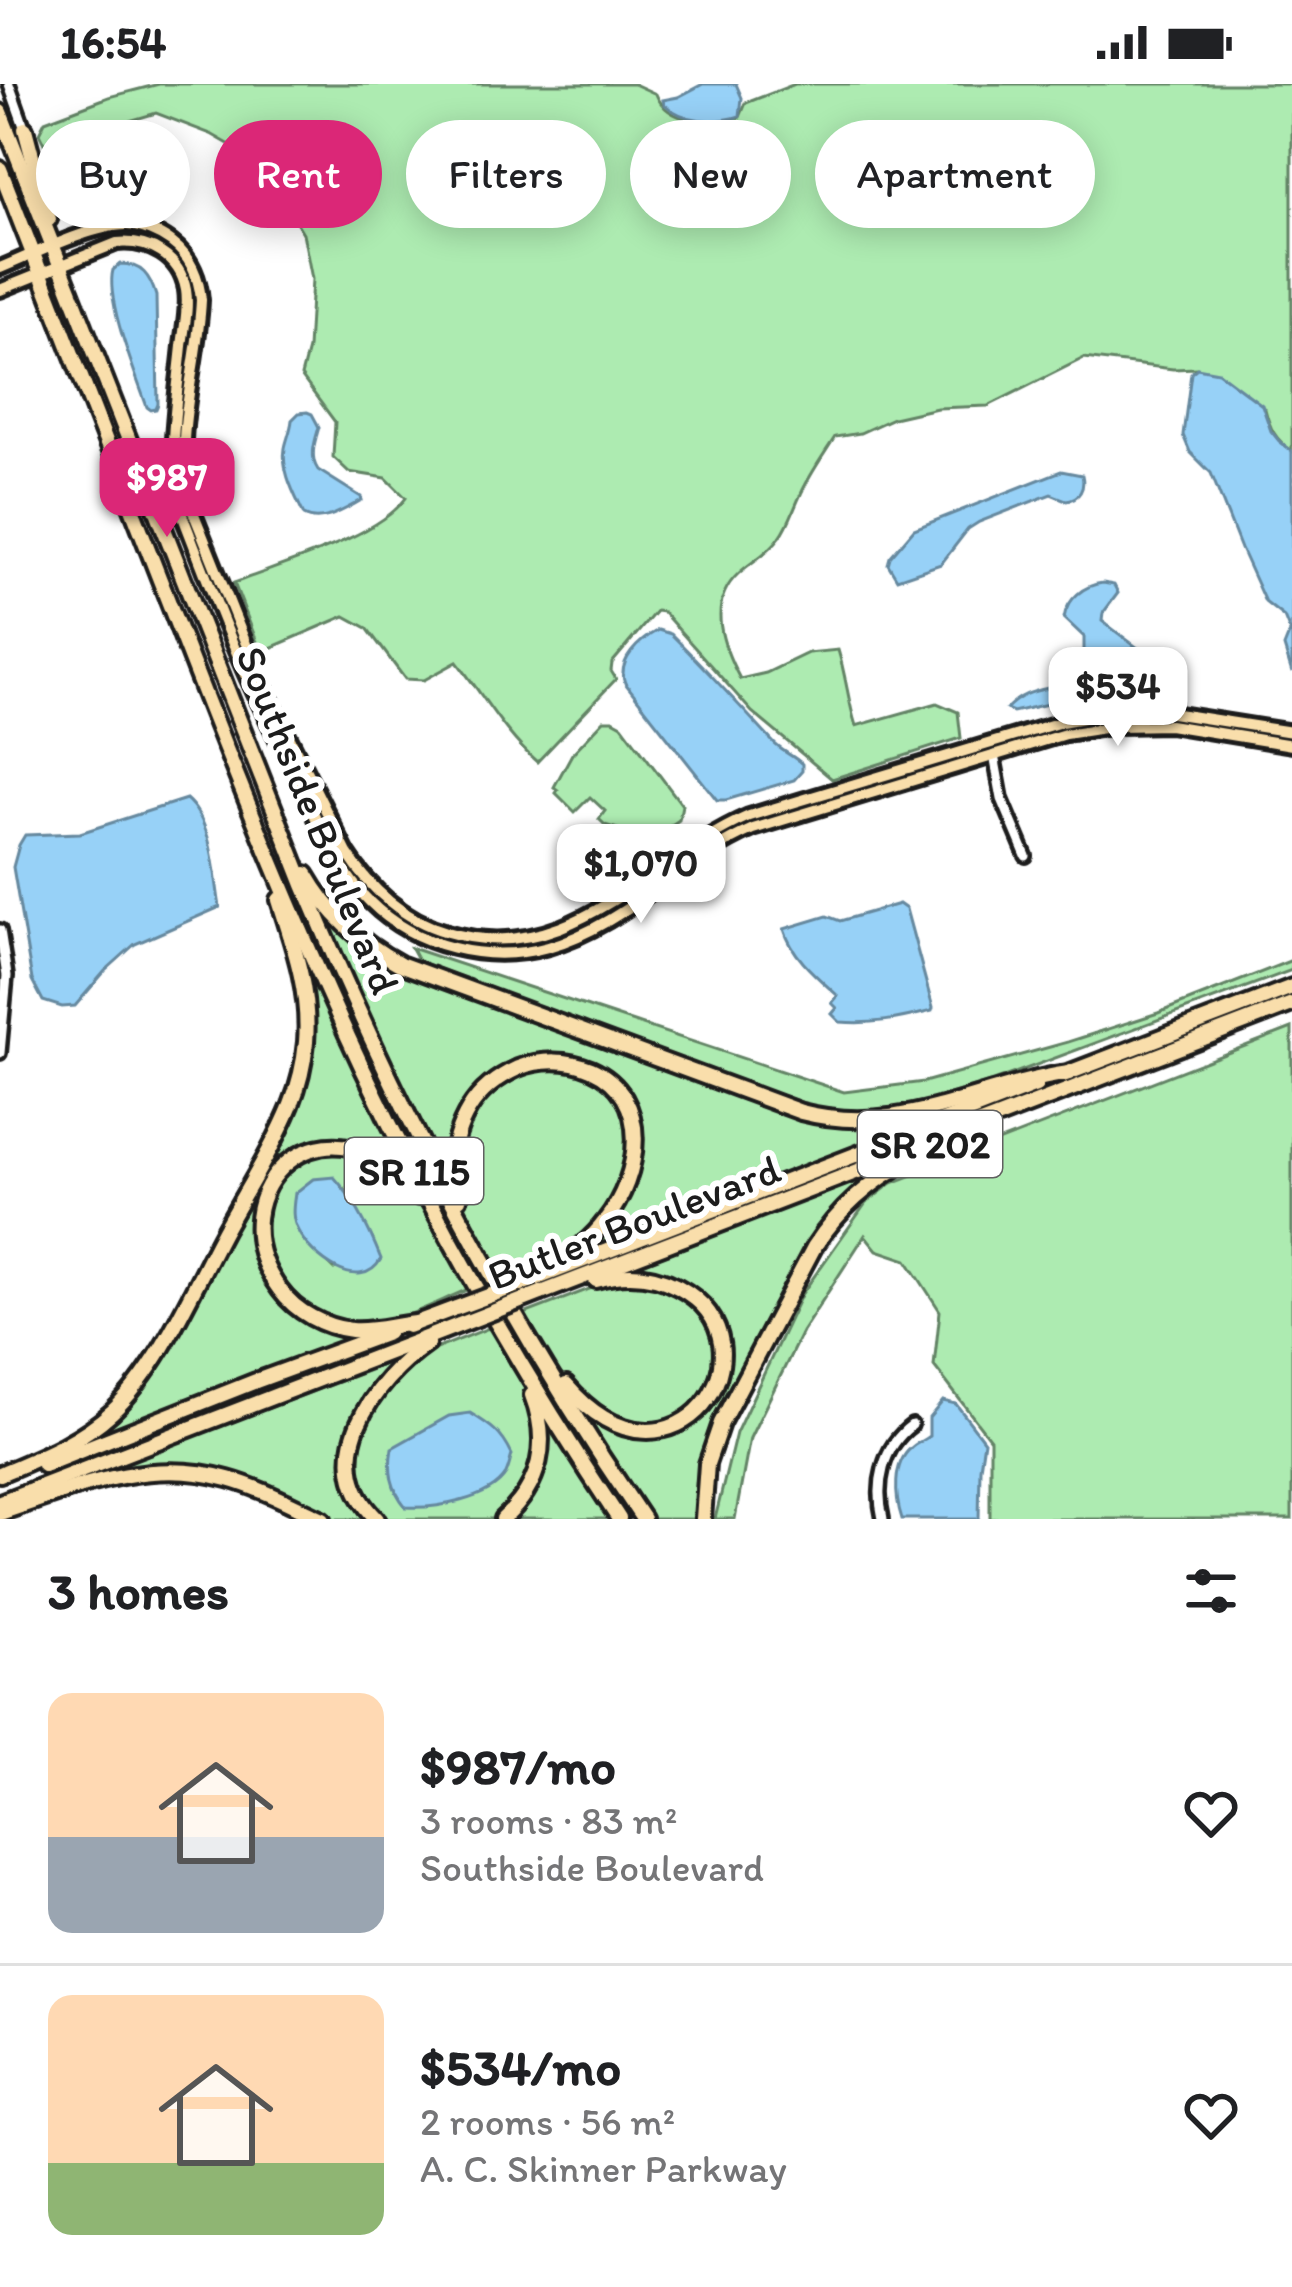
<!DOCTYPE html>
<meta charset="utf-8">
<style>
:root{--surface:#fff;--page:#f6f6f6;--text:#202124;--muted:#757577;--line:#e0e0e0;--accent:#db2777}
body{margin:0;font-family:Itim,sans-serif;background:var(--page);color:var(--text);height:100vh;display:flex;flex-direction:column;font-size:45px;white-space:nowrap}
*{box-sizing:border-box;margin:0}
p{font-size:39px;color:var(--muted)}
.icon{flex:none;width:66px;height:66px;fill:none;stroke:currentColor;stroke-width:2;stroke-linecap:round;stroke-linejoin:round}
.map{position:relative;height:1435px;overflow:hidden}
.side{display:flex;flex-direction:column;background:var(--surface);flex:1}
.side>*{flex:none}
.guide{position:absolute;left:36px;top:36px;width:1221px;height:108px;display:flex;gap:24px}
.price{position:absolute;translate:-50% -102px;padding:0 27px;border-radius:24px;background:#fff;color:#222;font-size:39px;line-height:78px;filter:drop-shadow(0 3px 6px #0008)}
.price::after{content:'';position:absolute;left:50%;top:72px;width:36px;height:27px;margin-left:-18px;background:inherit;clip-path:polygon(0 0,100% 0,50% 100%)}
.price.current{background:var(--accent);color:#fff}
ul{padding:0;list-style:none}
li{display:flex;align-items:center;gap:36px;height:300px;padding:0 48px}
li+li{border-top:3px solid var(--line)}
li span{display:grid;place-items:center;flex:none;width:336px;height:240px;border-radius:24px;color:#555}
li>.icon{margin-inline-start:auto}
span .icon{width:144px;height:144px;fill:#fffc;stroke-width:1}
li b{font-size:51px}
h2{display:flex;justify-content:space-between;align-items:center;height:144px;padding:0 48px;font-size:51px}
.pill{padding:0 42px;border-radius:54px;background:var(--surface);box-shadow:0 6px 30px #0003;font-size:42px;line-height:108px}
.pill.current{background:var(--accent);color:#fff}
.status{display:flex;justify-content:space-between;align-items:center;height:84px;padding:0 60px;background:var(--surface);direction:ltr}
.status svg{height:33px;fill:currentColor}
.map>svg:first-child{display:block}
.green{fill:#adebb1;stroke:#648466;stroke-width:3;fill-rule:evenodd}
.water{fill:#97d1f7;stroke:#66899f;stroke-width:3}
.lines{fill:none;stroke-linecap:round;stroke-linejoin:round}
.minor-casing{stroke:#1c1c1c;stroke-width:18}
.major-casing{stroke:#1c1c1c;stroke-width:20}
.highway-casing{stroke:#1c1c1c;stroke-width:22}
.minor{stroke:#fff;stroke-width:9}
.major{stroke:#f9deab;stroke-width:10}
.highway{stroke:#f9deab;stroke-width:14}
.highway-bridge-casing{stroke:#1c1c1c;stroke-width:22;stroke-linecap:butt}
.highway-bridge{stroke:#f9deab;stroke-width:14}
.labels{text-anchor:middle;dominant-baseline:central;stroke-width:12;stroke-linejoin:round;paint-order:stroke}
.shield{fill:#fff;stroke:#606060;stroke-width:3}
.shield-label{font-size:39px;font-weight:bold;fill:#1c1c1c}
.street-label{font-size:42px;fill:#1c1c1c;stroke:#fff}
</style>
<div class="status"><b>16:54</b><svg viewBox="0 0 49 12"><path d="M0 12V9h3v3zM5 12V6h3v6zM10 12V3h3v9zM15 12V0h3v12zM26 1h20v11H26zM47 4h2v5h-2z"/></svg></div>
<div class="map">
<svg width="1292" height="1435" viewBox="0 0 1292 1435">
<rect width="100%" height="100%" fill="#fff"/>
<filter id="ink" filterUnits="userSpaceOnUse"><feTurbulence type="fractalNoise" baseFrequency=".00833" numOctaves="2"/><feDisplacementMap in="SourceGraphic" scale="24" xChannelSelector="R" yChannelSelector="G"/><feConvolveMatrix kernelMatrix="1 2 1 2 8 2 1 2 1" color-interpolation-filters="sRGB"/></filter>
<g filter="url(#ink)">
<g class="green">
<path d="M159,0h475l22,10c12,31 57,31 84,23l6,-14 49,-19h497v367c-17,-12 -22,-22 -27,-42l-68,-41 -24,1 -89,-11 -96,48 -51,2 -44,10 -33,15 -25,4c-12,19 -25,37 -34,57 -7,14 -12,31 -21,43 -11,16 -28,24 -42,37 -32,30 -15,73 2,105l26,-6 42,-20 30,-3c8,26 10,51 18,76l81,-23 21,9 3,26 -129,41 -80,-67 -89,-100 -7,-1 -44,52 -1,8 5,8 -79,83c-31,-26 -54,-67 -80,-100l-33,18 -19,-1 -38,-51 -22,-12 -84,36 -27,-69c46,-18 144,-46 172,-85l-20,-20 -37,-6 -16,-15 2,-35 -34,-46 7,-27 4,-70 -9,-46 -43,-71 -49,-28 -55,-21 -50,15 -58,24 -9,-19 6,-12 64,-24z"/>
<polygon points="604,636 613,636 622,641 682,721 679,736 652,754 642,765 634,766 621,746 605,741 599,735 605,727 590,713 575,728 556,709 558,706 554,703 572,670"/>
<polygon points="316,816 365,861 788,1027 939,1030 588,1164 638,1065 612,995 539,975 471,1015 449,1094 380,955"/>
<path d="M296,854l54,120 56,114c-59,-46 -69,-29 -131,-3l-19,84 11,28 6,9 87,45 -276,108 39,-37 168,-292 15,-54z"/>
<polygon points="411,864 844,1008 924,998 1068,958 1158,929 1292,876 1292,886 993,997 914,1021 846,1029 821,1025 754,1002 418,877"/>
<polygon points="1292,944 1292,1435 990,1435 990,1355 934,1282 940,1227 907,1176 877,1166 865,1151 802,1248 750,1354 735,1435 715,1435 736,1349 801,1211 866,1119 892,1099"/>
<path d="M566,981c12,5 33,10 42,19 48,48 10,129 -36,163 -19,14 -47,21 -69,29 -15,-26 -35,-53 -42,-82 -13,-51 10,-101 59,-122 12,-6 32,-5 46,-7z"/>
<path d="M359,1066l52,39 58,100c-33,13 -79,39 -115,37 -83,-6 -127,-124 -50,-170 14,-8 39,-5 55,-6zM345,1105l28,51 -39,29 -31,-30z"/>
<path d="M874,1090l-24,20 -126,217 -24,108h-49l-71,-109c16,8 31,21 51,24 15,3 30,-5 45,-11 99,-36 44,-152 -45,-155z"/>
<polygon points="640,1196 674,1206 707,1236 712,1246 717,1270 709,1306 674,1339 631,1343 574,1306 554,1281 524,1230 605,1199"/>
<polygon points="491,1243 523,1298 537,1333 534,1389 499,1435 383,1435 375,1427 357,1397 358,1355 380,1308 423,1270"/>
<polygon points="393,1277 370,1312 350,1364 374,1435 330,1435 230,1392 88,1395 87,1393"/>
<polygon points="547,1335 611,1435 509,1435 547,1364"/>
</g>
<g class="water">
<path d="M703,0h33l6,14 -2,18c-24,8 -57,6 -76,-12l-1,-4 15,-3z"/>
<path d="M120,180c22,0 30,12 36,32l2,108 -2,5 -5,1 -4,-3c-11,-32 -42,-107 -34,-137z"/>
<polygon points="1197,284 1218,288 1262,321 1271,347 1279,357 1292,367 1292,589 1284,563 1290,548 1284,533 1265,518 1241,465 1211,389 1190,368 1183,351 1191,289"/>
<path d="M307,328l5,2 7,13c-4,14 -10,30 -1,43l43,27 1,3c-17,9 -40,25 -58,15 -9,-20 -23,-44 -19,-67 2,-10 6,-18 7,-28l7,-7z"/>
<path d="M1061,387l21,4c3,13 -2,24 -16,25l-15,-6 -72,28 -11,7 -27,35 -44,15 -9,-15 2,-7 24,-28z"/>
<path d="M1103,499l11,2 4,8 -15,20 -1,8 81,61v6l-6,3 -77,1 -87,20 -7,-3c22,-23 41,-17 68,-29l10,-27v-16l-20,-19c3,-19 20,-33 39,-35z"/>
<path d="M658,546l13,4c35,35 68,71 101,107 8,10 21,14 30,23v7l-8,9 -68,20h-9l-92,-117c-9,-22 15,-43 33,-53z"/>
<path d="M186,715c27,23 28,74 34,108l-85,37 -30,27 -30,35 -13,1 -19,-6 -11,-21 -19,-113 6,-22 6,-10 55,-2z"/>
<path d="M899,820l7,5 27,99 -1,3c-32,8 -60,14 -92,11l-8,-8 5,-6 -5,-5 6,-7c-22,-20 -45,-38 -54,-67l43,-13 13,5z"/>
<path d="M334,1093c21,23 36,54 47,82 -21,37 -71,-3 -83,-28 -7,-13 -5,-24 -3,-38l18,-14z"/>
<path d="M943,1317l13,3 28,37 -4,27 -1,51h-77c-7,-21 -10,-55 9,-71 5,-5 12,-7 18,-12v-18z"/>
<path d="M470,1329c20,12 32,20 42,42 -2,6 -3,13 -6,19 -16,26 -72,35 -100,33 -15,-18 -18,-36 -14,-59l57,-32z"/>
</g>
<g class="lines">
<g class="minor-casing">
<g id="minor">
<polyline points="9,0 25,45"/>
<polyline points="994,671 1002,715 1026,772"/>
<polyline points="0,846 7,892 0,969"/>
<path d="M883,1435c-8,-34 -1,-72 29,-94"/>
</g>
</g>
<g class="major-casing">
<g id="major">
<path d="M0,184c32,-13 94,-44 127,-43 15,1 32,8 44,17 19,14 28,35 30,58 -3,68 -29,137 -11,204l68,170 89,179c23,36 57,67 100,79 125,37 198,-71 302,-116l312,-94 51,-9 53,-1 127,20"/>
<path d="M0,206l117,-47c31,-3 63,13 69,47 3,18 -2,38 -4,56 -4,40 -10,80 -10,121l3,25 8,25c20,51 39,103 61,153 17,39 37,77 56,115 20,40 37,85 70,117 45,45 117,62 178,45 76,-21 133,-87 205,-118l312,-95 52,-8 52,-1 123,20"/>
</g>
</g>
<g class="highway-casing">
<g id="highway">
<path d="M0,28l304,773c91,221 204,436 339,634"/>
<polyline points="25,45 49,135"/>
<path d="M0,85c60,155 120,310 181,465 57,147 115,293 182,435 74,156 160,306 256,450"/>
<path d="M306,790c22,39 55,69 94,90l401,148c100,26 172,-25 268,-39"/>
<polyline points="1063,991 1292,903"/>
<path d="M459,1115c-10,-31 -7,-62 10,-90 11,-18 29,-32 49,-41 23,-9 50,-9 73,1 62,28 50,107 14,152 -13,18 -31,31 -49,43"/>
<polyline points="532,1196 1036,1001"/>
<polyline points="541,1209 1292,920"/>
<path d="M415,1239c-21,2 -43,9 -64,7 -27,-3 -55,-18 -71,-40 -74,-100 52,-212 139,-93"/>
<polyline points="408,1242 456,1224"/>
<path d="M566,1301c108,126 220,-41 112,-98 -26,-14 -54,-15 -82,-7"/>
<polyline points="44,1381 256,1297 387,1249"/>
<path d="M0,1390c40,-17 79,-32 112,-62 48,-45 79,-120 110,-178 23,-42 51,-85 69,-129 8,-20 13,-41 15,-63 4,-50 -12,-95 -27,-142"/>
<polyline points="0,1418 459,1241"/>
<path d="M0,1429c75,-25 148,-57 228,-34 33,9 64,26 95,40"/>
<path d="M377,1435c-61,-59 -5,-137 50,-175"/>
<path d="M503,1435c38,-34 47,-77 29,-124"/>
<path d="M703,1435l4,-55 14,-41 93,-176c25,-39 58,-67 99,-89"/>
</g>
</g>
<use href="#minor" class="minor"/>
<use href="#major" class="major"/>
<use href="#highway" class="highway"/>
<g class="highway-bridge-casing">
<g id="highway-bridge">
<polyline points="456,1224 532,1196"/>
<polyline points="459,1241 541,1209"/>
</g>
</g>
<use href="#highway-bridge" class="highway-bridge"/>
</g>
</g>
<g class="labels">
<g class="shield">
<rect x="858" y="1027" width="144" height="66" rx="9"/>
<rect x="345" y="1054" width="138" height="66" rx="9"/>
</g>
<g class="shield-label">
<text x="930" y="1060">SR 202</text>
<text x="414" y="1087">SR 115</text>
</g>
<g class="street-label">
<text transform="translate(318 736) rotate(68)">Southside Boulevard</text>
<text transform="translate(634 1138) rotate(-21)">Butler Boulevard</text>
</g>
</g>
</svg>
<b class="price current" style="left:167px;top:456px">$987</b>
<b class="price" style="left:1118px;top:665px">$534</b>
<b class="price" style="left:641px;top:842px">$1,070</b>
<div class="guide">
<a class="pill">Buy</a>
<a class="pill current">Rent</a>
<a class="pill">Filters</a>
<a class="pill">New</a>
<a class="pill">Apartment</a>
</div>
</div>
<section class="side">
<h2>3 homes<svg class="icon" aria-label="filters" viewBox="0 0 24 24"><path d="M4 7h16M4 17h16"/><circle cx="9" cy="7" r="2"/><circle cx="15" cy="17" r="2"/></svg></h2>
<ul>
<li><span style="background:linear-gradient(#ffd9b3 60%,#9aa5b1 0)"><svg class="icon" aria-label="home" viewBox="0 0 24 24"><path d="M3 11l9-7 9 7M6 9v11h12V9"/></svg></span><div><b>$987/mo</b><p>3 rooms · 83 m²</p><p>Southside Boulevard</p></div><svg class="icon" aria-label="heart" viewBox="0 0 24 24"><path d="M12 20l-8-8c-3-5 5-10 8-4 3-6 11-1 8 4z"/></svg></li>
<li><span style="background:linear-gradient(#ffd9b3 70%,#8fb573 0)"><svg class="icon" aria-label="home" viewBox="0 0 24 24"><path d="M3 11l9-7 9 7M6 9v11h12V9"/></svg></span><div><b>$534/mo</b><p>2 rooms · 56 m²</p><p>A. C. Skinner Parkway</p></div><svg class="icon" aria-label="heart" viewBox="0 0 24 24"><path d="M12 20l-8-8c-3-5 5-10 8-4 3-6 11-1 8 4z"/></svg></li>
</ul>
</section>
